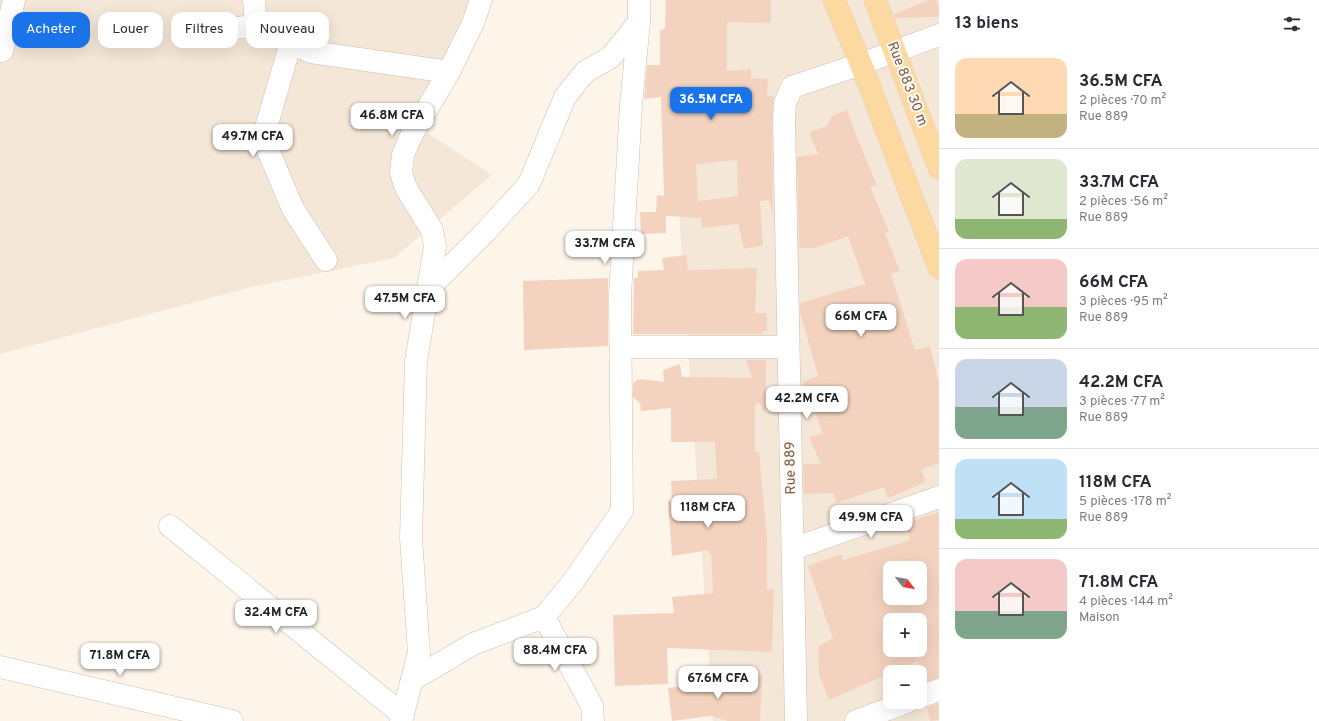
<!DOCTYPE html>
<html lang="fr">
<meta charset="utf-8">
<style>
:root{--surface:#fff;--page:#f7f7f7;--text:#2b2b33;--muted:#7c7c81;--line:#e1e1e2;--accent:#1a73e8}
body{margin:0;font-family:Overpass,sans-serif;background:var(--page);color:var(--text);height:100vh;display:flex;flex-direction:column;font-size:15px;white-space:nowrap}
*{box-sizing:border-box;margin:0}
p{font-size:13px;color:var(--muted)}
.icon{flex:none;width:22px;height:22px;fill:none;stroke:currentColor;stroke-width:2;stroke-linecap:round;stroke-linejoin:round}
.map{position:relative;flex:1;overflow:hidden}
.details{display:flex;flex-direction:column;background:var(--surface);width:380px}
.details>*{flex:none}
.hud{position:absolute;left:12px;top:12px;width:380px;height:36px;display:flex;gap:8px}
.needle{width:26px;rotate:121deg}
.controls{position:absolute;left:883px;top:561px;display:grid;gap:8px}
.controls a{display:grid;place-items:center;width:44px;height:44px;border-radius:8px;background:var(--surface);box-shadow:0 4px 16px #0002;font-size:20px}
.price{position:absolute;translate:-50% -34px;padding:0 9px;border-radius:8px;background:#fff;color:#222;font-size:13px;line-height:26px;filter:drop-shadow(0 1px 2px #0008)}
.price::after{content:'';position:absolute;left:50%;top:24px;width:12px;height:9px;margin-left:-6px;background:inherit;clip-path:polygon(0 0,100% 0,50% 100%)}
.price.on{background:var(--accent);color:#fff}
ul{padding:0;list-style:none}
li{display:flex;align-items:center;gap:12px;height:100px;padding:0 16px}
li+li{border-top:1px solid var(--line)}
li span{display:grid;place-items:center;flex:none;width:112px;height:80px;border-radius:12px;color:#555}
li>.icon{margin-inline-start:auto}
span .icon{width:48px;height:48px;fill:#fffc;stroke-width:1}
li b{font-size:17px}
h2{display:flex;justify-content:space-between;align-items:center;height:48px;padding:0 16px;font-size:17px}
.chip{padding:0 14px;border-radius:12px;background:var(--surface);box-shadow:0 4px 16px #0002;font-size:14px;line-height:36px}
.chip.on{background:var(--accent);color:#fff}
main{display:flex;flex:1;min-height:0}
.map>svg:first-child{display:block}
.residential{fill:#f5e7d7;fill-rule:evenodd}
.building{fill:#f3d3c0;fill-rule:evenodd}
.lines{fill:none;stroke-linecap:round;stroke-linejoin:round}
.minor-casing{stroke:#d0bdad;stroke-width:23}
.primary-casing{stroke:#dcd4d0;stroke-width:23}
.minor{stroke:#fff;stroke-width:22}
.primary{stroke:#fcd9a1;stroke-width:22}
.labels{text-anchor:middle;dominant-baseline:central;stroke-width:4;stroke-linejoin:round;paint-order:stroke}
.street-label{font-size:14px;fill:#795b4b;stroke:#fff9f0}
</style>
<main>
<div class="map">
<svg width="939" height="721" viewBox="0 0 939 721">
<rect width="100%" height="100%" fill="#fdf5e9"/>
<g class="residential">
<polygon points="0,0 478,0 411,122 492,175 394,258 251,287 0,354"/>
<path d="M665,0h274v721h-226zM890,568h30v30h-30zM890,620h30v30h-30zM890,672h30v30h-30z"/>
</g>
<g class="building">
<path d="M666,0h105v23l-44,-1v49l24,-2v9l17,1 -1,17h7l-2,23 1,97 -4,-16 -9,1 3,44 -19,4 -6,-25 -36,4 -1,-10 -35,-2v17l-25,1 -1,-22h16l1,-17 7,1 -3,-99 -17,2 3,-34h13v-35l5,-1zM737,160l1,36 -40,5 -2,-37z"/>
<polygon points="929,0 936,0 939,7 939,17 895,18 894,14"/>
<polygon points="847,110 858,140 877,185 870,187 889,232 885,233 900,271 891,274 915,350 930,346 939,383 939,463 921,470 926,482 888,498 884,487 837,503 833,493 804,494 803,464 821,464 809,437 823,434 803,382 818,376 800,312 800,303 865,284 848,236 815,248 799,248 797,157 818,154 809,132 827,126 832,116"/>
<polygon points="686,255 688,270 757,268 755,313 767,313 767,331 762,331 763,334 633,334 634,278 638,278 638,271 664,270 662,258"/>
<polygon points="608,278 608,346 524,350 523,281"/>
<polygon points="746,360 766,360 766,410 763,411 761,404 755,403 755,452 759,452 767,539 767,589 774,589 772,652 667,648 668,684 615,686 613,615 674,613 672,597 713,593 711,554 709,554 709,550 672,556 668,501 672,501 671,481 717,479 715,442 671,442 671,408 641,411 640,403 633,397 633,384 635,381 641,379 664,382 663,370 680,364 682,377 752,378"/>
<path d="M939,512v166l-17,5 -4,-22 -25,11h-3v1l-61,27 -10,-25 -1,-29 15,-7 -25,-73 33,-12 2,6 67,-20 -5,-17zM890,568h30v30h-30zM890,620h30v30h-30z"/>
<polygon points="762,675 760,721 728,721 711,716 672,721 668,688"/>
<polygon points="939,703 939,720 930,721 927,708"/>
</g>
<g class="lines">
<g class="minor-casing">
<g id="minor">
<polyline points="254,0 256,26"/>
<polyline points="191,33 256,26 311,52 449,72"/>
<polyline points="291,42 263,138 293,209 326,260"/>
<polyline points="2,51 14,0"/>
<polyline points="428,289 435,246 432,230 406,188 401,173 403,155 411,136 449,72 473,23 481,0"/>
<polyline points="621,347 788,347"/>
<polyline points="170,526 403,715"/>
<polyline points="793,549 939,497"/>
<polyline points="544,617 592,706 593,721"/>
<polyline points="0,667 232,721"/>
<polyline points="412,680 473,644 544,617 572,583 622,511 620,296 631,105 639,22"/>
<polyline points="920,697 939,690"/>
<polyline points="401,721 419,653 411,538 416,361 428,289 487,230 529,184 565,97 585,72 611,57 639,22 639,0"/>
<polyline points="796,721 784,119 785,103 792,87 861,64 939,35"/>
<polyline points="856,721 907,702"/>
</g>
</g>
<g class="primary-casing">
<g id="primary">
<polyline points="834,0 861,64 939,268"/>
<polyline points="875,0 939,168"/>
</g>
</g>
<use href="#minor" class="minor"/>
<use href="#primary" class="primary"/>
</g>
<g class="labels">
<g class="street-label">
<text transform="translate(907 84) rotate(69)">Rue 883 30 m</text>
<text transform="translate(791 468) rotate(-91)">Rue 889</text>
</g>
</g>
</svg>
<div class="controls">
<a><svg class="needle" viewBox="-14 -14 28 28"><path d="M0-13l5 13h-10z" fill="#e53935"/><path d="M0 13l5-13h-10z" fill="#7c7c81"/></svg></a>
<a>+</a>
<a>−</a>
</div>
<b class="price on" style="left:711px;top:121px">36.5M CFA</b>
<b class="price" style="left:392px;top:137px">46.8M CFA</b>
<b class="price" style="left:253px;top:158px">49.7M CFA</b>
<b class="price" style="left:605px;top:265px">33.7M CFA</b>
<b class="price" style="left:405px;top:320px">47.5M CFA</b>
<b class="price" style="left:861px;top:338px">66M CFA</b>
<b class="price" style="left:807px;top:420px">42.2M CFA</b>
<b class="price" style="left:708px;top:529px">118M CFA</b>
<b class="price" style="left:871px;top:539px">49.9M CFA</b>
<b class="price" style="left:276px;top:634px">32.4M CFA</b>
<b class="price" style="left:555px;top:672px">88.4M CFA</b>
<b class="price" style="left:120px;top:677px">71.8M CFA</b>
<b class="price" style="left:718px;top:700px">67.6M CFA</b>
<div class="hud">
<a class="chip on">Acheter</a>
<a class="chip">Louer</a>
<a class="chip">Filtres</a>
<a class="chip">Nouveau</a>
</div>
</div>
<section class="details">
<h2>13 biens<svg class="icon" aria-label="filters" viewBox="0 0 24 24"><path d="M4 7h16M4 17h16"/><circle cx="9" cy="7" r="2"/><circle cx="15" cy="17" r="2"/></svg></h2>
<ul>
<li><span style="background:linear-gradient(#ffd9b3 70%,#c2b280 0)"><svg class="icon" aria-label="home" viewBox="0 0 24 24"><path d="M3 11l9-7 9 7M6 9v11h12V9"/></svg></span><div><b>36.5M CFA</b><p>2 pièces · 70 m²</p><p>Rue 889</p></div></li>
<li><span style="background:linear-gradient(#dfe7d0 75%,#8fb573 0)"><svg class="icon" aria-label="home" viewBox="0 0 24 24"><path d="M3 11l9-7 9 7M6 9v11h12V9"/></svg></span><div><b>33.7M CFA</b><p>2 pièces · 56 m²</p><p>Rue 889</p></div></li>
<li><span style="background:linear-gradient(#f6c9c9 60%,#8fb573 0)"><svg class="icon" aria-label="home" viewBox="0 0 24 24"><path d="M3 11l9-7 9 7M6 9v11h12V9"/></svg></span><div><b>66M CFA</b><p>3 pièces · 95 m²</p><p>Rue 889</p></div></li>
<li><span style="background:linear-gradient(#c9d6e8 60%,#7fa58c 0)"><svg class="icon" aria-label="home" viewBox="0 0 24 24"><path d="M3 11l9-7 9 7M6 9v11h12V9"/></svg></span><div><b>42.2M CFA</b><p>3 pièces · 77 m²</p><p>Rue 889</p></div></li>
<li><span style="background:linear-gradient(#bfe0f5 75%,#8fb573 0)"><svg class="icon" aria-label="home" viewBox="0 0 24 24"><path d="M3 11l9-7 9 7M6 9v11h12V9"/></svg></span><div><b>118M CFA</b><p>5 pièces · 178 m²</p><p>Rue 889</p></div></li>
<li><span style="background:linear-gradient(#f6c9c9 65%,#7fa58c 0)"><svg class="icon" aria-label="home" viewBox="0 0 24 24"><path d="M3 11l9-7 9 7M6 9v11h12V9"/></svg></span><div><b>71.8M CFA</b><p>4 pièces · 144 m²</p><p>Maison</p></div></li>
</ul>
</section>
</main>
